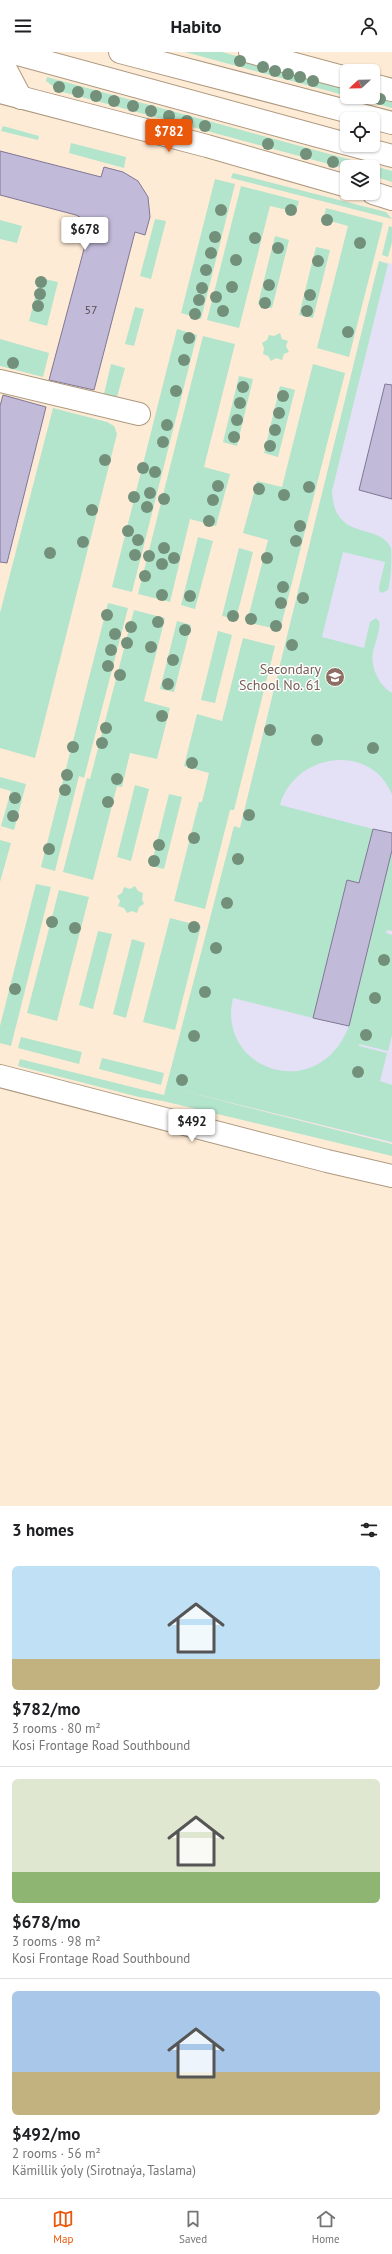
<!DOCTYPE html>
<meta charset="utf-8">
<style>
:root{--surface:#fff;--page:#f6f6f6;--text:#202124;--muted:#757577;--line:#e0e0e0;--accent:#ea580c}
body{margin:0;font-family:"PT Sans",sans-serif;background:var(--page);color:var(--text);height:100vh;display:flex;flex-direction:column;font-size:15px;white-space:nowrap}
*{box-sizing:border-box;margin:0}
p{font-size:13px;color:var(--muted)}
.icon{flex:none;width:22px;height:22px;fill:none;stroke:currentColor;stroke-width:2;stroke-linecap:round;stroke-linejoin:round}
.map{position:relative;height:1454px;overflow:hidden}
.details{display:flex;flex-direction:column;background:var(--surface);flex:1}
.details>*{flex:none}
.needle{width:26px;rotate:248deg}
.tools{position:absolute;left:340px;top:12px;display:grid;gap:8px}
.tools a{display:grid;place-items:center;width:40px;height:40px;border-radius:6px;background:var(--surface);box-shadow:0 1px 3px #0004;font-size:20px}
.price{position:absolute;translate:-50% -34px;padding:0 9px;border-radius:4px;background:#fff;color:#222;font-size:13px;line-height:26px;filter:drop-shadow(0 1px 2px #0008)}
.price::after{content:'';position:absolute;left:50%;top:24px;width:12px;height:9px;margin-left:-6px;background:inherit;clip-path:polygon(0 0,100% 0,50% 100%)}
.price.selected{background:var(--accent);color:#fff}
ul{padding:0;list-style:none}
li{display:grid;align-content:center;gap:8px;height:212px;padding:0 12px}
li+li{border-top:1px solid var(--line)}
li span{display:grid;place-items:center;height:124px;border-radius:6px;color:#555}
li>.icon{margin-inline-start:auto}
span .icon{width:72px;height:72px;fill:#fffc;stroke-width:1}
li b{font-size:17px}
h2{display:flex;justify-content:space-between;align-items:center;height:48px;padding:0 12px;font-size:17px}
header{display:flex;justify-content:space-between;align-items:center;height:52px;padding:0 12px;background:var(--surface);font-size:18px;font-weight:600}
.tabs{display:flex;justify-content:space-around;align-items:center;height:56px;border-top:1px solid var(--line);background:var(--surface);font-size:11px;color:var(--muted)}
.tabs a{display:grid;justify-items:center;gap:2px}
.tabs .selected{color:var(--accent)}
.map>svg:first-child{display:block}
.education{fill:#e4e1f7}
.green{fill:#b3e4cc}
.building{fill:#c2bad9;stroke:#7f7793}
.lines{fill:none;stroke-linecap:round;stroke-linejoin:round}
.minor-casing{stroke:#ae997f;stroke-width:24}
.major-casing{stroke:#ae997f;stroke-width:24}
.minor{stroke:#fff;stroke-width:22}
.major{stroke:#fff;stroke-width:22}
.tree{fill:#72907a}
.labels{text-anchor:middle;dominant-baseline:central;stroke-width:3;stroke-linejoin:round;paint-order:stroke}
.number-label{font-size:12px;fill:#585050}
.education-label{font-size:14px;fill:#785e54;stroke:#fff;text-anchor:end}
</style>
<header><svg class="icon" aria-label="menu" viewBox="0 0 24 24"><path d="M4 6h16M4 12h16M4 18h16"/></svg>Habito<svg class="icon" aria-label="person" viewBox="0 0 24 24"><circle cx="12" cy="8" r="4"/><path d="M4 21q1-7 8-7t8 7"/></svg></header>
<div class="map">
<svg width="392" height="1454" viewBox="0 0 392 1454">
<rect width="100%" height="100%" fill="#feebd5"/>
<polygon class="education" points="379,209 392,212 392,1091 176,1037"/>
<g class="green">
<polygon points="185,0 222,0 347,34 347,44"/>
<polygon points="47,25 392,119 392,130 373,124 373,115 347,115 347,117 59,39 46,29"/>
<polygon points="373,41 392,46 392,56 351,45 373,45"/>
<polygon points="3,74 39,84 38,88 1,79"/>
<polygon points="71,91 126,105 124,116 69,101"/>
<polygon points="233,121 386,160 392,167 231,126"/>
<polygon points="215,127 235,132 201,267 181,261"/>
<polygon points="241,134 299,149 296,160 270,154 239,276 207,268"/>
<polygon points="326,156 383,171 349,305 317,296 348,174 323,167"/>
<polygon points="155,167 166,169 151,227 140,224"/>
<polygon points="0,168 22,174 17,191 0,187"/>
<polygon points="389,174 392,175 392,190 388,205 382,203"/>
<polygon points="275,184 289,188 272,256 258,252"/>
<polygon points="316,195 330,198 313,266 299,263"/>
<path d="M379,209l9,3 -56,227c2,52 46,30 59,57 1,11 0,31 -3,42l-6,3 -3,-2v-4l6,-25 -42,-10 -21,85 42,11 6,-26 6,-4 3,3c2,9 -4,21 -6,31 -3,14 6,34 19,41v102c-20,-53 -97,-43 -112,10l93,24 -14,54 -12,-3 -34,138 -80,-20c-17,73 86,107 116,28l43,-176v81l-5,-1 -1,3 6,2v100l-4,16 -29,-7v2l28,7 -7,28 12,4v57l-217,-53 217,55v12l-229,-55 -24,-4 -121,-31 2,-7 144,36 70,-269 6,2z"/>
<polygon points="40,226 58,230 47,274 29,269"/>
<polygon points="135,255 144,257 134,294 125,292"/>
<polygon points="177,277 197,283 132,540 112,535"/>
<polygon points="280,281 282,287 288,289 286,294 289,300 284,302 282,308 276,306 271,309 268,304 263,302 264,296 262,291 267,288 269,283 274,284"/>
<polygon points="203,284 235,292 204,415 230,422 216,474 190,467 170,550 138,542"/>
<polygon points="0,287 49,301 43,325 0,314"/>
<polygon points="111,312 125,316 117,345 104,342"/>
<polygon points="313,312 345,321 280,578 247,570 268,488 243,481 257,429 282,435"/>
<polygon points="239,324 253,327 237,394 223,390"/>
<polygon points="280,334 295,338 278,405 264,401"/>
<polygon points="53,356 107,370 114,374 117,382 35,706 0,696 0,561"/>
<polygon points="198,485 213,489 195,557 181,553"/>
<polygon points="239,496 253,500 236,567 222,564"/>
<polygon points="108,551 128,556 84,726 79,724 55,819 41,815"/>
<polygon points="134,558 165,566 144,649 170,656 157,707 130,701 122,735 117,734 93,828 63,820 87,726 90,727"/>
<polygon points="177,569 191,573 174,640 160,637"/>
<polygon points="218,579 232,583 215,651 201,648"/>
<polygon points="243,586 275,594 234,758 230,758 205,857 174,849 199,750 202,750 209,721 184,714 197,662 222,669"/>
<polygon points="0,725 26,732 14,778 1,774 11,739 0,736"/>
<polygon points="135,733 149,737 131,809 117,805"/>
<polygon points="169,742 182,745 164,817 151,814"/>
<polygon points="0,788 11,791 0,830"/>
<polygon points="36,832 51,835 11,994 0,991 0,974"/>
<polygon points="135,834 138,839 143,841 142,847 144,852 139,855 137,861 132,859 127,861 124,856 118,854 120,849 117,844 122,841 124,835 130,837"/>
<polygon points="59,838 89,845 57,969 27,961"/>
<polygon points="170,866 201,874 175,978 143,970"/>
<polygon points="98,879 112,882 93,957 79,953"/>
<polygon points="132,887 145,891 126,966 113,962"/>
<polygon points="21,985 82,1000 79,1012 18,996"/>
<polygon points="102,1006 164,1021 161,1033 99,1017"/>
</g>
<g class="building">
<polygon points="0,99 101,125 104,115 123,120 138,129 148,145 150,165 145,183 135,180 94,338 49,328 91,171 76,163 0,143"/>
<polygon points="385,332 392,333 392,447 359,438"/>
<polygon points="3,343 46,355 7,511 0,510 0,354"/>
<polygon points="373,777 392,781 392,798 349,974 313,966 347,828 359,831"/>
</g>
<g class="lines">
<g class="minor-casing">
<g id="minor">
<polyline points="250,0 347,26"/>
<polyline points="373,33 392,38"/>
<polyline points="0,40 207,94 347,134"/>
<polyline points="373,141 392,147"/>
<polyline points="0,329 139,362"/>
<polyline points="0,1024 327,1109 392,1124"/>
</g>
</g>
<g class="major-casing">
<g id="major">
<polyline points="10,0 347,92"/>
<polyline points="120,0 392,71"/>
<polyline points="0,6 21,46"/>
<polyline points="351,93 392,104"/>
</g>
</g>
<use href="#minor" class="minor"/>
<use href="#major" class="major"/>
</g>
<g class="tree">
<circle cx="240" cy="9" r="6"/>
<circle cx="263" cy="15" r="6"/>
<circle cx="275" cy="19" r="6"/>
<circle cx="288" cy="22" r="6"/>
<circle cx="300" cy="25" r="6"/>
<circle cx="313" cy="29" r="6"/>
<circle cx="59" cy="35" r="6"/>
<circle cx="78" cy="40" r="6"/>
<circle cx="96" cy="44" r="6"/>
<circle cx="380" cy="47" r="6"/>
<circle cx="114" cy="49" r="6"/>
<circle cx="133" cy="54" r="6"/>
<circle cx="151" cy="59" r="6"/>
<circle cx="169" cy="64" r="6"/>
<circle cx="187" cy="69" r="6"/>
<circle cx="205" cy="74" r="6"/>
<circle cx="268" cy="92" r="6"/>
<circle cx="306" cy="102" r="6"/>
<circle cx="333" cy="110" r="6"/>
<circle cx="221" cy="158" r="6"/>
<circle cx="291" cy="158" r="6"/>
<circle cx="327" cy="168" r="6"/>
<circle cx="215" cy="185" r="6"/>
<circle cx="255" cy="186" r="6"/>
<circle cx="360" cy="191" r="6"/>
<circle cx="278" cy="196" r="6"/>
<circle cx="211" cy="201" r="6"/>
<circle cx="236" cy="208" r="6"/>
<circle cx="318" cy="209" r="6"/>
<circle cx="206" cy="218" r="6"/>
<circle cx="41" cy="230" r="6"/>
<circle cx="269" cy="233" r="6"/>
<circle cx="232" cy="235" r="6"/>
<circle cx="202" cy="236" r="6"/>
<circle cx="40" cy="242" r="6"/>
<circle cx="310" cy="243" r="6"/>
<circle cx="216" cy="245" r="6"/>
<circle cx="199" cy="248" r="6"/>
<circle cx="265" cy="251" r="6"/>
<circle cx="38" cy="254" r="6"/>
<circle cx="223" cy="259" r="6"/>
<circle cx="307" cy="259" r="6"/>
<circle cx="195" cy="262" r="6"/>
<circle cx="348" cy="280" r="6"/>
<circle cx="189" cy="286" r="6"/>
<circle cx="184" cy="308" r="6"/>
<circle cx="13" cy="311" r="6"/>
<circle cx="243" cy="335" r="6"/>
<circle cx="176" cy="339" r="6"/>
<circle cx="283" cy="344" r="6"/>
<circle cx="240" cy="351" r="6"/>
<circle cx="279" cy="361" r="6"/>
<circle cx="237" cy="368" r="6"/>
<circle cx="167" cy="373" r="6"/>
<circle cx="275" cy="378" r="6"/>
<circle cx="234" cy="385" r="6"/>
<circle cx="163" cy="390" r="6"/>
<circle cx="270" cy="394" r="6"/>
<circle cx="105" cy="408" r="6"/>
<circle cx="143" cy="416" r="6"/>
<circle cx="155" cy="420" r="6"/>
<circle cx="218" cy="434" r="6"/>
<circle cx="309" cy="435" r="6"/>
<circle cx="259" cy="437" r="6"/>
<circle cx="150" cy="441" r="6"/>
<circle cx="284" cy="443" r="6"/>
<circle cx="134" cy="445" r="6"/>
<circle cx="164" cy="447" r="6"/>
<circle cx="213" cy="448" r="6"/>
<circle cx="147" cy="455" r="6"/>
<circle cx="92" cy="458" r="6"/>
<circle cx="209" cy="469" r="6"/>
<circle cx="300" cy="474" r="6"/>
<circle cx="128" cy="479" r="6"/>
<circle cx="138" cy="488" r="6"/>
<circle cx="296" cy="489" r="6"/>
<circle cx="83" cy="490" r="6"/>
<circle cx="164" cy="496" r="6"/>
<circle cx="50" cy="501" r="6"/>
<circle cx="135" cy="503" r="6"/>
<circle cx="149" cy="504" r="6"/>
<circle cx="174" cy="506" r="6"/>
<circle cx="267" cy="506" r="6"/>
<circle cx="162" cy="512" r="6"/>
<circle cx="145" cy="524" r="6"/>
<circle cx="283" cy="535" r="6"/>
<circle cx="162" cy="543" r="6"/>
<circle cx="190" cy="544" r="6"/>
<circle cx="303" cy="546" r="6"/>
<circle cx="281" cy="551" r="6"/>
<circle cx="107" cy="563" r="6"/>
<circle cx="233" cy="564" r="6"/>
<circle cx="251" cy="567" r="6"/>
<circle cx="158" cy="570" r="6"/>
<circle cx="276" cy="574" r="6"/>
<circle cx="131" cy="575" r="6"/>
<circle cx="185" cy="578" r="6"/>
<circle cx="115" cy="582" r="6"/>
<circle cx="127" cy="591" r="6"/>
<circle cx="292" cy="593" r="6"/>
<circle cx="151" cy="595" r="6"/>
<circle cx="111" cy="598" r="6"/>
<circle cx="173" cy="608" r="6"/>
<circle cx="108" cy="614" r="6"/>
<circle cx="120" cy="623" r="6"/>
<circle cx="168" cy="632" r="6"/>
<circle cx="162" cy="664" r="6"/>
<circle cx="106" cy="676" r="6"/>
<circle cx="270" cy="678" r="6"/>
<circle cx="317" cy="688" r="6"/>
<circle cx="102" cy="691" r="6"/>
<circle cx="73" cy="695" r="6"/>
<circle cx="373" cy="696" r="6"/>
<circle cx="192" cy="711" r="6"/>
<circle cx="67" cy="723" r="6"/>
<circle cx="117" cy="727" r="6"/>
<circle cx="65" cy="738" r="6"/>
<circle cx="15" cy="746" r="6"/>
<circle cx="108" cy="750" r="6"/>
<circle cx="249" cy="763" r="6"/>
<circle cx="13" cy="764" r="6"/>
<circle cx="194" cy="786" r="6"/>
<circle cx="159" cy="793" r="6"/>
<circle cx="49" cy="797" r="6"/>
<circle cx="238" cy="807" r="6"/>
<circle cx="154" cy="809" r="6"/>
<circle cx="227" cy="851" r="6"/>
<circle cx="52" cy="870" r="6"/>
<circle cx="194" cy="875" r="6"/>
<circle cx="75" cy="876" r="6"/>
<circle cx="216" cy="896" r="6"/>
<circle cx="384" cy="908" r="6"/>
<circle cx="15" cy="937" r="6"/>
<circle cx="205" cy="940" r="6"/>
<circle cx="375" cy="946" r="6"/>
<circle cx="366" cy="983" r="6"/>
<circle cx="194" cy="984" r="6"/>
<circle cx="358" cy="1020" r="6"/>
<circle cx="182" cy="1028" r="6"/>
</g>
<defs>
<g id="school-disc" transform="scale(1)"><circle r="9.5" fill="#8d6e63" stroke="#fff"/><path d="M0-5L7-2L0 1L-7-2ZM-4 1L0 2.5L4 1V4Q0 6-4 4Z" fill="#fff"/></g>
</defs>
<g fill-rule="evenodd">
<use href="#school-disc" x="335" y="625"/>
</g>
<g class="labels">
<g class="number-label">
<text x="91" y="257">57</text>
</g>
<g class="education-label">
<text x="321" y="617">Secondary<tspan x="321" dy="16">School No. 61</tspan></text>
</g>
</g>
</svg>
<div class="tools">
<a><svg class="needle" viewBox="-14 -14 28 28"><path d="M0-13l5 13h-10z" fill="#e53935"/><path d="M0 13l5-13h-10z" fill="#757577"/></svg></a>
<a><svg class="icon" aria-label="locate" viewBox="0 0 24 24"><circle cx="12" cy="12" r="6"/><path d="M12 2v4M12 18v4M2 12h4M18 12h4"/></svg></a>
<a><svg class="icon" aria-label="layers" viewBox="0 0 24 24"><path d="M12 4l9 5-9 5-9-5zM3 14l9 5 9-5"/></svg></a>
</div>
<b class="price selected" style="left:169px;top:101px">$782</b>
<b class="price" style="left:85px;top:199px">$678</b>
<b class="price" style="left:192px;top:1091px">$492</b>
</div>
<section class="details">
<h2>3 homes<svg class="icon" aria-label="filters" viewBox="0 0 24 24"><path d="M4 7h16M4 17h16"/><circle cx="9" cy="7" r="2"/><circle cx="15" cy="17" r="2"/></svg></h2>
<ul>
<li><span style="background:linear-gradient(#bfe0f5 75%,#c2b280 0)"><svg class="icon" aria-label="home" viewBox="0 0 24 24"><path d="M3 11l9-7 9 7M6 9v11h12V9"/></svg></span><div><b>$782/mo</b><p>3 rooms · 80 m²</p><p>Kosi Frontage Road Southbound</p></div></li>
<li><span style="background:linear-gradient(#dfe7d0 75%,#8fb573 0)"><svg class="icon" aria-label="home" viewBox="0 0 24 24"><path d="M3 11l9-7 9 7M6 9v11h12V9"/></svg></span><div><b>$678/mo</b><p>3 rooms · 98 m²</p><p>Kosi Frontage Road Southbound</p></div></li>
<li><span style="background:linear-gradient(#a9c7e8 65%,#c2b280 0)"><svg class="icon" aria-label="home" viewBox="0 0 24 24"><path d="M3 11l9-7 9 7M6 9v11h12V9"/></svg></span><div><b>$492/mo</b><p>2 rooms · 56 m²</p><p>Kämillik ýoly (Sirotnaýa, Taslama)</p></div></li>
</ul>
</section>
<nav class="tabs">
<a class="selected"><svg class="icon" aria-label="map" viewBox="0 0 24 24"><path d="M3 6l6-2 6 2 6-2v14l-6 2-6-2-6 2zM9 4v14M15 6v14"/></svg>Map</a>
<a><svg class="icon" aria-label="saved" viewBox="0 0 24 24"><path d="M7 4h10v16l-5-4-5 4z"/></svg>Saved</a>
<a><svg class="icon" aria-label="home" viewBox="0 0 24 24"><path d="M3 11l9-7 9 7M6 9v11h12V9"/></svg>Home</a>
</nav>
